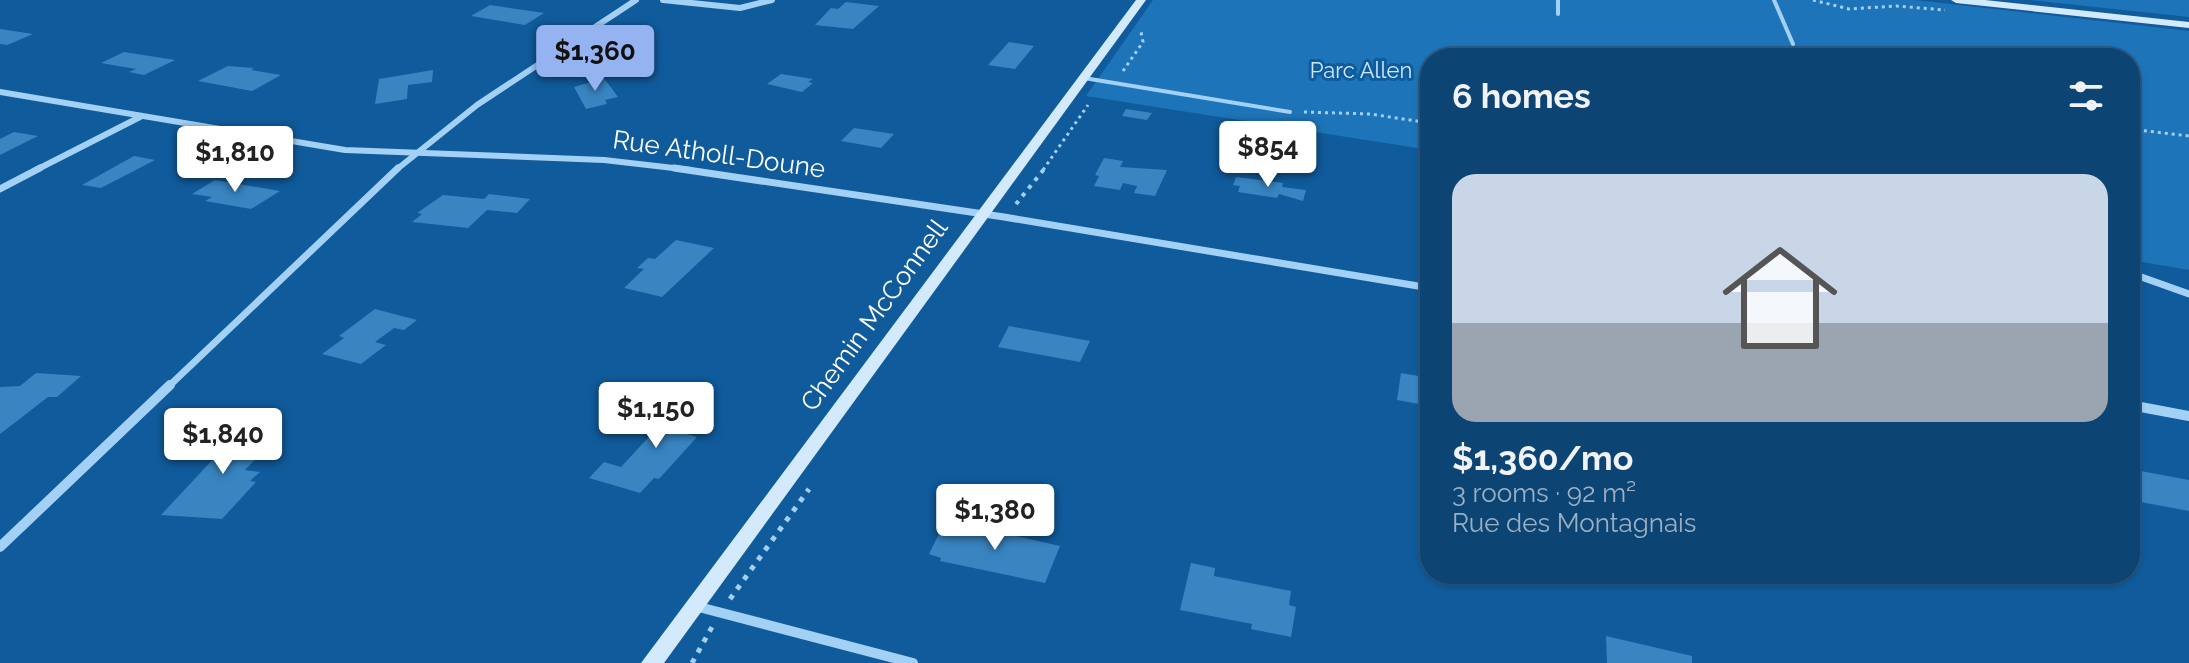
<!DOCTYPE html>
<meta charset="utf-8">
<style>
:root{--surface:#0c4474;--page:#1a4e7c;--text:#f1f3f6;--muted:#9ab0c5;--line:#2c5c86;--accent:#95b2f1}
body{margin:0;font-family:Raleway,sans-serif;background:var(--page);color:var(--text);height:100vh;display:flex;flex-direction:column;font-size:30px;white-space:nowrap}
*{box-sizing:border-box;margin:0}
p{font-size:26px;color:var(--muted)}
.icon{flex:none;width:44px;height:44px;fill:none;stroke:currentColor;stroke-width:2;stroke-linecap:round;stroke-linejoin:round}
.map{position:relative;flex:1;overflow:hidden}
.side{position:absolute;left:1420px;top:48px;width:720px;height:536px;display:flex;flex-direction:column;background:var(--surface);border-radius:32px;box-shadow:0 2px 6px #0004,0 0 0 2px var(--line)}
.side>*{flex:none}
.price{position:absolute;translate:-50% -68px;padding:0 18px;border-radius:8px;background:#fff;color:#222;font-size:26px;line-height:52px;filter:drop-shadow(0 2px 4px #0008)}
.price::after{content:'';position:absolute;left:50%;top:48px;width:24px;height:18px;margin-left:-12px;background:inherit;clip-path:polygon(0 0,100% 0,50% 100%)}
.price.active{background:var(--accent);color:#111}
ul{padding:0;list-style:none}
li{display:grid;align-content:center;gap:16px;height:424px;padding:0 32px}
li span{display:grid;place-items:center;height:248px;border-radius:24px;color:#555}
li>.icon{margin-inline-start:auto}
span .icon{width:144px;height:144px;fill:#fffc;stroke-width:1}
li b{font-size:34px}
h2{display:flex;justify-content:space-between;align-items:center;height:96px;padding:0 32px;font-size:34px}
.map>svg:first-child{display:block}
.green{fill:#1e74b8}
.building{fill:#3885c2}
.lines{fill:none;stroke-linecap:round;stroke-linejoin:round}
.path-far2{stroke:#a3d0f5;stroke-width:3;stroke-dasharray:3 4;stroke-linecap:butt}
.path-far1{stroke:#a3d0f5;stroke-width:4;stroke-dasharray:4 6;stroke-linecap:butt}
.path{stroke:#a3d0f5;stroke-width:5;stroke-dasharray:5 7;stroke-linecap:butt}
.lane{stroke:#a3d0f5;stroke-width:4}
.street-far2{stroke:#a3d0f5;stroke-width:6}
.street-far1{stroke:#a3d0f5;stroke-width:7}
.street{stroke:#a3d0f5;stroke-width:10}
.secondary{fill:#d3eafd;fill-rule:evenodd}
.labels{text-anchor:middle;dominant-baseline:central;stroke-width:6;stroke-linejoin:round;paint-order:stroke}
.far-park-label{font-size:22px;fill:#cbe8fe;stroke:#105b9b}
.street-label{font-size:26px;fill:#fff;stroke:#105b9b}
</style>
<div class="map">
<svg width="2189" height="663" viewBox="0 0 2189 663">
<rect width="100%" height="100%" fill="#105b9b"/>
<g class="green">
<polygon points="1153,0 1915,0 2189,31 2189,270 2130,260 2130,58 1430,58 1430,150 1086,96"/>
<polygon points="2029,0 2189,0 2189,17"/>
</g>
<g class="building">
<polygon points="846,2 879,6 853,29 815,25 831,8 838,9"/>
<polygon points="490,5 544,13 525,25 471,16"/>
<polygon points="0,29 33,34 7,45 0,44"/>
<polygon points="1009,42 1034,46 1015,69 988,65"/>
<polygon points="124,52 175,60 144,75 129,72 136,69 101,63"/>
<polygon points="228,66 254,68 251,70 281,75 252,91 198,81"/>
<polygon points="433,70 432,82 408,85 407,99 375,104 379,79"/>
<polygon points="781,74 813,79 808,82 813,83 802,92 767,84"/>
<polygon points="604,78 618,97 605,100 607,104 586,109 574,87"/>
<polygon points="1126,109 1152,113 1147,120 1122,116"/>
<polygon points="854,128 894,134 881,148 841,141"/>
<polygon points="14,132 38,136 0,155 0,139"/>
<polygon points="134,156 155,160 101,188 82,185"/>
<polygon points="1104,158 1123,161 1120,167 1167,170 1155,196 1134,193 1137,186 1123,183 1120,190 1094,186 1099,176 1095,175"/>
<polygon points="1236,177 1283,183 1282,187 1306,190 1303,201 1279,194 1277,198 1238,192 1240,186 1233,185"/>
<polygon points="215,180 280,191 251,209 205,201 212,197 192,194"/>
<polygon points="489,194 530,199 517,213 487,210 468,228 412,222 422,214 417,213 443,195 484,199"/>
<polygon points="676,240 714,248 662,297 624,288 644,269 637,268 648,258 655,259"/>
<polygon points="375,309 417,320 404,330 394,328 375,342 386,345 361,364 322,354 344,338 339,336"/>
<polygon points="1009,326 1090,341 1080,362 998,347"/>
<polygon points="36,373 81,376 57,397 48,397 0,434 0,387 20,386"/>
<polygon points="1401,373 1430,378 1430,406 1397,400"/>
<polygon points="685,398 713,405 687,434 697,437 659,479 654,478 640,493 589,478 604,462 621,467"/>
<polygon points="229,429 280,434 245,470 260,472 250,481 256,482 222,519 161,515 216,456 203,455"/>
<polygon points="2130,469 2189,480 2189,511 2130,500"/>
<polygon points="946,520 1060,546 1045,583 940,561 941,558 929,554"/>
<polygon points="1191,563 1215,568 1214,576 1291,591 1289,605 1296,607 1291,637 1251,629 1252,624 1180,610"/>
<polygon points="1606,636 1692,656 1692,663 1607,663"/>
</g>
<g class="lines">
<g class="path-far2">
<polyline points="1813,0 1849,9 1896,6 1945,10"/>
<polyline points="1807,49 1829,58"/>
<polyline points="1123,71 1143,42 1141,32"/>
<polyline points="1304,112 1370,114 1430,123"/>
<polyline points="2130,129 2189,136"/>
<polyline points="1043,170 1088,105"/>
</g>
<polyline class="path-far1" points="1016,204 1045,168"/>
<g class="path">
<polyline points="730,599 809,489"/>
<polyline points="692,663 712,627"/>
</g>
<g class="lane">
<polyline points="1558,0 1558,14"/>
<polyline points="1774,0 1793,44"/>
<polyline points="1084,78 1290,112"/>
</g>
<g class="street-far2">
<polyline points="663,0 740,8 772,0"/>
<polyline points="0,92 345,150 604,160 691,170"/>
<polyline points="36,170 140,117"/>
<polyline points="396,170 477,105 636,0"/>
</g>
<g class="street-far1">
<polyline points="674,168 1004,217 1430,288"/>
<polyline points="0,189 40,168"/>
<polyline points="2130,273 2189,294"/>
<polyline points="168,387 398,168"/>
</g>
<g class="street">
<polyline points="2130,405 2189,416"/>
<polyline points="0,547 170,385"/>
<polyline points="695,606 913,663"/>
</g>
<g class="secondary">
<polygon points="1136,0 1146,0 664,663 641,663"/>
<polygon points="1951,0 1985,0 2189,22 2189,28 1956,3"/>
</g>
</g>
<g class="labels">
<g class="far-park-label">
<text x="1361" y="70">Parc Allen</text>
</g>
<g class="street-label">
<text transform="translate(719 154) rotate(8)">Rue Atholl-Doune</text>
<text transform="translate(874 315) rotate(-54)">Chemin McConnell</text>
</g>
</g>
</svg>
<b class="price active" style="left:595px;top:93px">$1,360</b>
<b class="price" style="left:1268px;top:189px">$854</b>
<b class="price" style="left:235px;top:194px">$1,810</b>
<b class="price" style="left:656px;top:450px">$1,150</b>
<b class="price" style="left:223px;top:476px">$1,840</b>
<b class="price" style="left:995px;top:552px">$1,380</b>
<section class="side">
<h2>6 homes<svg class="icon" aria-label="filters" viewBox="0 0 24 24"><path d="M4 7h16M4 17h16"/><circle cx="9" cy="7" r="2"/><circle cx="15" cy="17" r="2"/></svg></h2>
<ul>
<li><span style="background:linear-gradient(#c9d6e8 60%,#9aa5b1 0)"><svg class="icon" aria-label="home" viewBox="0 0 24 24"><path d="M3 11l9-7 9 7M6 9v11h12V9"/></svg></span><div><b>$1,360/mo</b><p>3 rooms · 92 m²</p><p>Rue des Montagnais</p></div></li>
</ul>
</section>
</div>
